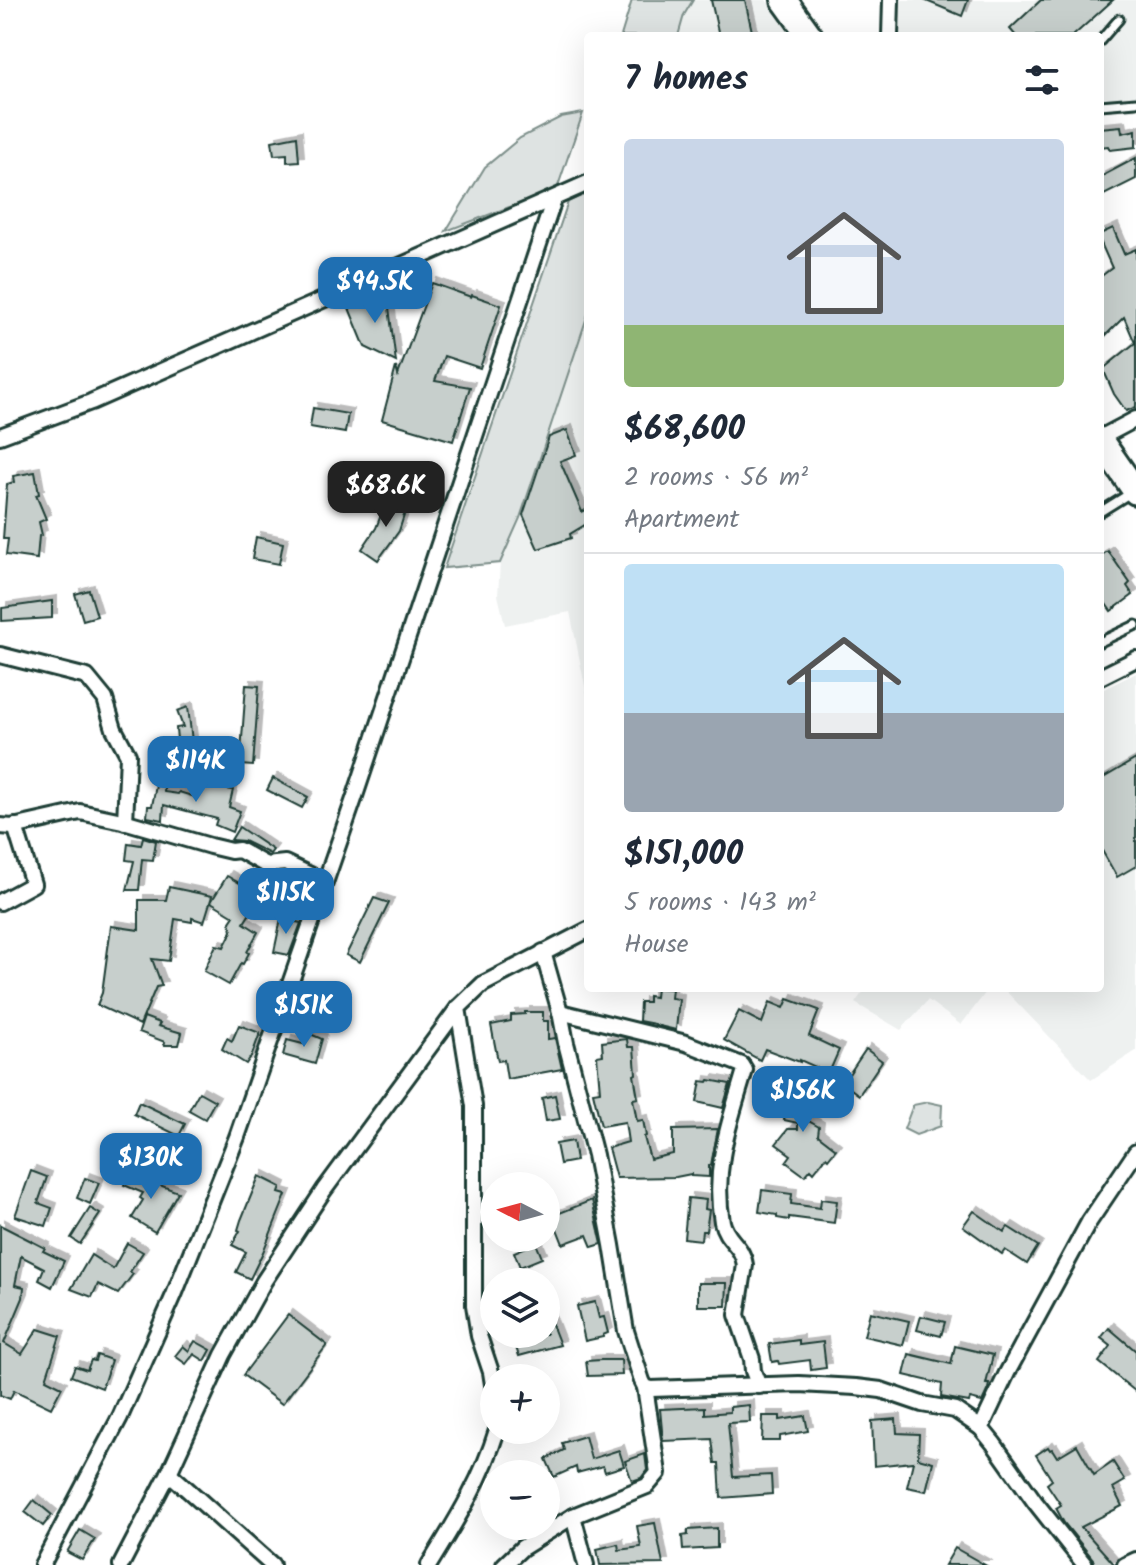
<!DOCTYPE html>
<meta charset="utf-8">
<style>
:root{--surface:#fff;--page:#f2f2f3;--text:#1f2937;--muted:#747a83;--line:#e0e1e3;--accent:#1f6fb2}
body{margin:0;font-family:Kalam,sans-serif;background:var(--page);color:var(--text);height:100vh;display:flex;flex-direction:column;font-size:30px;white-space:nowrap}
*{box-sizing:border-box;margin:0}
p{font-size:26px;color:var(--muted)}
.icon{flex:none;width:44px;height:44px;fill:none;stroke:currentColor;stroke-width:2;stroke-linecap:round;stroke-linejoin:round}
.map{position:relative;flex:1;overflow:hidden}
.sheet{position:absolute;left:584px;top:32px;width:520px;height:960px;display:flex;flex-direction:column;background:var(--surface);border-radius:8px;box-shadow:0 8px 32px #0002}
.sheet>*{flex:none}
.needle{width:52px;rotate:276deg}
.controls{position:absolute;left:480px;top:1172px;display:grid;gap:16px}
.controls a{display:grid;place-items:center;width:80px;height:80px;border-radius:50%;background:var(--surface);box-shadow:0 8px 32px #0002;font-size:40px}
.price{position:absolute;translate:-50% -68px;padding:0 18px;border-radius:16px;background:var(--accent);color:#fff;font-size:26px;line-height:52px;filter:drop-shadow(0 2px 4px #0008)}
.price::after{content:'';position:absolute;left:50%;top:48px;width:24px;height:18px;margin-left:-12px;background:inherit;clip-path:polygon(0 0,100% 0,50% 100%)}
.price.on{background:#222;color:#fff}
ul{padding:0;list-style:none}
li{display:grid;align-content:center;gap:16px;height:424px;padding:0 40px}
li+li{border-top:2px solid var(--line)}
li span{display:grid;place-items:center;height:248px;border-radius:8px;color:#555}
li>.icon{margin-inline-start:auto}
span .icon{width:144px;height:144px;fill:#fffc;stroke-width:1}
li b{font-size:34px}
h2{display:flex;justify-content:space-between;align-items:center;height:96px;padding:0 40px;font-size:34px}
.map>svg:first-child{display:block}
.built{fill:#eef1f0}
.green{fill:#dee3e2;stroke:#7e908b;stroke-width:2}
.building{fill:#c7cfcc;stroke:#1f3d34;stroke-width:2;filter:url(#shadow)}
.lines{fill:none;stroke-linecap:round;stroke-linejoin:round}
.lane-casing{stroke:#1f3d34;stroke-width:13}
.street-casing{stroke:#1f3d34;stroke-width:20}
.highway-casing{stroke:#1f3d34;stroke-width:30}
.lane{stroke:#fff;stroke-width:7}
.street{stroke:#fff;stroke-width:14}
.highway{stroke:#fff;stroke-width:24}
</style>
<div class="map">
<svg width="1136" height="1565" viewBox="0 0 1136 1565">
<defs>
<filter id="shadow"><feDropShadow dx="5" dy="-5" stdDeviation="0" flood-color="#0004"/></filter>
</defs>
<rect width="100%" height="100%" fill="#fff"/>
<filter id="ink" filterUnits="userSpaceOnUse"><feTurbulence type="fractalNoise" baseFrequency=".0125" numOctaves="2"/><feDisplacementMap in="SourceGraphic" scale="16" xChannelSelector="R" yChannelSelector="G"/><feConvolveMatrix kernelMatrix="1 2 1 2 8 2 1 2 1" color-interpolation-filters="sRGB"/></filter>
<g filter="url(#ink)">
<g class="built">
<polygon points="693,0 766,0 793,36 678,36 684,15"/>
<polygon points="900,0 1136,0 1136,110 1100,111 1100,36 897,36"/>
<polygon points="588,314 588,701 570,612 505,625 498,595 500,563 520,518"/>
<polygon points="1136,673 1136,1051 1091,1080 1003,988 1100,988 1100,691"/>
<polygon points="866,988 989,988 961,1025 928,1000 901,1030 855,1003"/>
</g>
<g class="green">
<polygon points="632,0 693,0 684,15 678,36 621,36"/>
<polygon points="583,113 557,189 446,231 485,167 520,138 561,117"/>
<polygon points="588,192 588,314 520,518 500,563 444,568 568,202"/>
<polygon points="928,1102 942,1105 941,1126 916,1135 904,1129 913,1105"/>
</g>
<g class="building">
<polygon points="711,0 745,0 753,36 719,36"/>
<polygon points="924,0 968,0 962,16"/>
<polygon points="1041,0 1113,0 1073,36 1016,36 1010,29"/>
<polygon points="1121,126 1122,133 1136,130 1136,147 1110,150 1108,146 1100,147 1100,128"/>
<polygon points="297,136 299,161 287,162 287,154 274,155 272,141"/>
<polygon points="1136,158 1136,179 1100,197 1100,177"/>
<polygon points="1113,228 1124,254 1136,249 1136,407 1126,411 1114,394 1103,369 1135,343 1124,317 1100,341 1100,277 1112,268 1100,241 1100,234"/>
<polygon points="432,283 471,297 472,295 501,305 480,368 444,356 435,381 470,387 453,441 382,420 396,367 398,375"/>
<polygon points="387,292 396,362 365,347 349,308"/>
<polygon points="313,408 348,414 345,433 310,427"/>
<polygon points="567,430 576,455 560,461 582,512 588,509 588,523 570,534 571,538 538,549 523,515 549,437"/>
<polygon points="35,472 39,494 36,495 46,519 39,522 42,535 39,536 37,559 6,555 8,539 3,539 7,484 14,482 13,476"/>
<polygon points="387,499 407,506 399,531 378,560 362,549 376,528"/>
<polygon points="256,537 283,543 279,564 252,559"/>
<polygon points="1108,551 1130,583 1127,586 1133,595 1111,611 1106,604 1100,608 1100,556"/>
<polygon points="89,590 97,616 83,620 75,594"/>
<polygon points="52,601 52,618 2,621 2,608"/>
<polygon points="246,685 259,686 253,766 240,765"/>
<polygon points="188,707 193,750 178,752 176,728 183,727 177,711"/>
<polygon points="1136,759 1136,866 1117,877 1100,847 1100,780"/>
<polygon points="158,775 165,776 164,792 178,794 179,792 195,797 197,785 233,790 229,807 240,811 232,832 215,825 217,819 164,805 163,820 147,817 148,806 152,806"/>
<polygon points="273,778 308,797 302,808 267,790"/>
<polygon points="239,827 273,850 270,854 244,841 231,840"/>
<polygon points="143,837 156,841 153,860 142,859 139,890 127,890 134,861 126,860 128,843 141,845"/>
<polygon points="227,876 243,885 247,878 272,893 266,904 259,899 244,923 258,932 247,952 249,953 243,964 241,963 229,985 204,971 216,945 224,947 232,931 230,922 234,916 211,902"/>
<polygon points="169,887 212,896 204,922 192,918 192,922 175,919 169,961 152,959 162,986 156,987 140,1025 97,1005 102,993 111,926 139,930 139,900 166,900"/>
<polygon points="374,898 389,903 360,962 346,955"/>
<polygon points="281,919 301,923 289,955 274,952"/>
<polygon points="656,988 672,989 671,998 679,999 676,1030 655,1025 655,1024 639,1021 640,1002 648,1002 648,996 655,997"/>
<polygon points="788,999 819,1010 809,1036 839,1050 829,1073 800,1060 800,1062 765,1049 760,1060 724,1040 739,1011 762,1023 770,1002 784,1008"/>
<polygon points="525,1012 543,1012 543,1021 548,1021 548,1039 555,1038 562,1069 507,1079 504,1060 498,1061 491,1025 511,1021 511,1015 525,1014"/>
<polygon points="144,1017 160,1023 158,1026 182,1033 179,1045 164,1045 165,1042 139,1032"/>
<polygon points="239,1025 260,1033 252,1055 246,1064 222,1049 227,1038 232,1041"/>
<polygon points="308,1033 322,1039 315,1064 283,1055 287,1040 303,1044"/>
<polygon points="627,1039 628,1047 634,1047 636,1074 634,1075 638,1098 633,1099 637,1121 643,1120 646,1136 644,1137 650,1159 673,1154 673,1130 718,1129 711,1165 709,1165 709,1177 691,1176 691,1174 676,1177 616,1178 608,1148 628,1142 625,1122 601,1126 593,1092 600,1091 597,1056 603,1055 602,1042"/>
<polygon points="866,1049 882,1061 859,1095 843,1083"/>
<polygon points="709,1080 730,1084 723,1108 697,1102 701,1081 708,1082"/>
<polygon points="787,1087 818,1097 807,1120 819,1127 818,1135 836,1149 828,1159 826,1157 814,1172 811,1169 805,1176 786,1162 791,1155 776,1144 788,1129 798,1129 798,1123 784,1120 785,1114 780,1113"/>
<polygon points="199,1092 215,1101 205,1119 189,1110"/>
<polygon points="555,1095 560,1119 546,1121 542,1098"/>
<polygon points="139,1102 185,1124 179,1136 134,1114"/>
<polygon points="573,1141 576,1161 560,1164 556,1144"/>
<polygon points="31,1171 47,1177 38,1203 52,1208 46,1226 15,1216"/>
<polygon points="128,1173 178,1192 155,1232 132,1218 143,1200 140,1198 143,1193 124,1185"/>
<polygon points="259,1176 281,1187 279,1193 286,1195 263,1252 250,1279 236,1272 246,1252 232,1245 240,1231 238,1230 241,1220"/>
<polygon points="85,1178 99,1183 90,1204 77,1198"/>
<polygon points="762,1190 792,1194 791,1204 820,1208 821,1199 837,1201 834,1223 789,1217 789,1220 777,1218 777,1215 759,1212"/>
<polygon points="688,1198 706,1200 705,1209 709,1210 706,1231 702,1231 701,1240 684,1238"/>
<polygon points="592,1200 602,1244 592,1247 587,1235 563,1244 552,1216"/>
<polygon points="90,1208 100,1214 80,1244 71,1238"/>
<polygon points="974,1211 1004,1232 1008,1227 1038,1246 1027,1264 1005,1250 1002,1254 963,1226"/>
<polygon points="0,1225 45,1248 43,1251 64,1261 52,1287 39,1280 44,1268 21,1256 15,1285 24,1287 23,1298 4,1343 22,1354 38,1329 60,1336 46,1379 62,1387 51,1408 14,1390 10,1399 0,1395"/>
<polygon points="127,1243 143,1252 130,1272 133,1274 118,1294 98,1284 92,1297 71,1289 91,1255 113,1269"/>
<polygon points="536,1243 542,1258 520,1267 514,1252"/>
<polygon points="698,1283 727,1283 726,1306 698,1306"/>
<polygon points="595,1302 599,1318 604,1317 608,1333 603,1335 603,1337 585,1341 577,1306"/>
<polygon points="546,1309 560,1345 519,1356 514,1342 522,1338 521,1334 546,1334"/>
<polygon points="870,1312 909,1321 903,1345 864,1336"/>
<polygon points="288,1315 327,1345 282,1404 243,1375"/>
<polygon points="921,1316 945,1322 941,1336 917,1330"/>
<polygon points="1109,1328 1136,1351 1136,1392 1099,1362 1111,1346 1101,1338"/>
<polygon points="799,1340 799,1345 823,1342 826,1368 811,1370 810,1360 779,1364 778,1361 772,1362 769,1344"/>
<polygon points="195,1341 211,1350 205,1361 194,1354 186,1364 175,1356 183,1346 189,1351"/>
<polygon points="955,1346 993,1355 986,1384 989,1384 988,1389 982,1402 970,1399 969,1402 941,1397 942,1384 904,1375 909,1354 951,1364"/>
<polygon points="97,1355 111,1360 102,1388 71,1376 75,1366 87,1370 91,1360 95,1361"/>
<polygon points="601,1360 621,1360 622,1375 588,1376 586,1361"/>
<polygon points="749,1405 750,1422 728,1423 733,1477 771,1475 772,1494 721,1498 719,1463 715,1463 712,1439 663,1441 660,1409 705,1407 705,1414 730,1412 730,1407"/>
<polygon points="763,1416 780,1416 780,1420 805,1416 808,1431 780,1436 780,1441 762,1441"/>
<polygon points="896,1419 897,1433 919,1434 918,1458 933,1462 926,1491 907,1487 913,1462 874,1466 872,1421"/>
<polygon points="585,1436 591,1459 619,1450 624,1466 605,1472 603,1466 577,1473 576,1467 554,1477 546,1459 564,1450 562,1443"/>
<polygon points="1077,1445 1094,1475 1113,1462 1125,1481 1113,1488 1122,1506 1081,1527 1115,1565 1095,1565 1093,1559 1064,1523 1056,1508 1061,1505 1047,1484 1052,1480 1036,1455 1048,1447 1050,1450 1052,1449 1057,1457"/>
<polygon points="645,1454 647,1470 641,1478 632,1481 625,1461"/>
<polygon points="34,1500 52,1515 43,1526 25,1512"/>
<polygon points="655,1523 663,1564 600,1565 597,1549 618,1544 619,1550 641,1547 637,1526"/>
<polygon points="717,1528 717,1548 683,1550 682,1536 688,1535 688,1530"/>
<polygon points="80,1530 95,1539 82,1560 67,1552"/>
<polygon points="955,1548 985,1565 945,1565"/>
</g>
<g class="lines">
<g class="lane-casing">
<g id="lane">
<polyline points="1100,41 1119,19"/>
<polyline points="1100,105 1136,102"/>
<polyline points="1100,512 1132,492"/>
<polyline points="1100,642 1136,625"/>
</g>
</g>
<g class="street-casing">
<g id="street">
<polyline points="890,36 891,0"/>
<polyline points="0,436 91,402 588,183"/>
<polyline points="1100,438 1136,419"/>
<polyline points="0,655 87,677 105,699 114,729 128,755 125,822"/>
<polyline points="1100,677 1136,659"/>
<polyline points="0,826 13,827 80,812 127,822 210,846 231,851 239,850 266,865 285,863 325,882"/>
<polyline points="0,902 33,884 15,826"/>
<polyline points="543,952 560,1012 566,1043 595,1155 612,1245 626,1331 642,1381 645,1387 651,1389 799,1384 856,1387 881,1390 922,1404 955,1410 981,1428 994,1444 1035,1502 1085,1565"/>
<path d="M560,1012l126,31 56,22 3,5c-15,52 -33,97 -23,152 4,19 20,22 23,43l-8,50 15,44 1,12 6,15"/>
<polyline points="494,1391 491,1372 479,1336 474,1305 474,1106 458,1008 483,984 588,930"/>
<polyline points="981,1428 1007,1373 1089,1222 1136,1152"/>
<polyline points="169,1473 272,1565"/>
<polyline points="573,1516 586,1565"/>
<polyline points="42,1565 120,1417 174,1295 237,1137 354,799 554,199"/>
<polyline points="121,1565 169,1473 223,1355 264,1281 324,1190 458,1008"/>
<path d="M429,1565c27,-44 53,-85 68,-135"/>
<polyline points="504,1565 522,1548 573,1516 647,1486 658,1473 645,1387"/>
<polyline points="1125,1565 1136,1560"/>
</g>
</g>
<g class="highway-casing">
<g id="highway">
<polyline points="784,0 810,36"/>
<polyline points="1100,440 1136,492"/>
</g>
</g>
<use href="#lane" class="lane"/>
<use href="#street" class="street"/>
<use href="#highway" class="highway"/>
</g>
</g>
</svg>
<div class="controls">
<a><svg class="needle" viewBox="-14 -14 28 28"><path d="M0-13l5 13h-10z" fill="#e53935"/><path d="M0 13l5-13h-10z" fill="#747a83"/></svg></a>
<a><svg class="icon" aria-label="layers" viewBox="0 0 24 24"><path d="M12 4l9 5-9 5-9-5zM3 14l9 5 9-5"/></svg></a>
<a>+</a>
<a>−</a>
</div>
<b class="price" style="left:375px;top:325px">$94.5K</b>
<b class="price on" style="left:386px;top:529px">$68.6K</b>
<b class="price" style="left:196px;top:804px">$114K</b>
<b class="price" style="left:286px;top:936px">$115K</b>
<b class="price" style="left:304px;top:1049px">$151K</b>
<b class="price" style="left:803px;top:1134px">$156K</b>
<b class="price" style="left:151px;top:1201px">$130K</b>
<section class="sheet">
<h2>7 homes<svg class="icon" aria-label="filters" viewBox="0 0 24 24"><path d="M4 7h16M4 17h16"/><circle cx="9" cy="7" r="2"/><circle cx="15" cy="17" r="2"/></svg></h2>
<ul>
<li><span style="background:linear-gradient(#c9d6e8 75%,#8fb573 0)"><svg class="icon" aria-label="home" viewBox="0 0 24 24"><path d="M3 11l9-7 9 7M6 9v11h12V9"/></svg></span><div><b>$68,600</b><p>2 rooms · 56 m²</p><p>Apartment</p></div></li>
<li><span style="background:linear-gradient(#bfe0f5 60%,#9aa5b1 0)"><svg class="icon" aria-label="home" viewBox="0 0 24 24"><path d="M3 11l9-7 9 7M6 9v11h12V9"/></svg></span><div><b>$151,000</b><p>5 rooms · 143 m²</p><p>House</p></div></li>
</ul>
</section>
</div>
